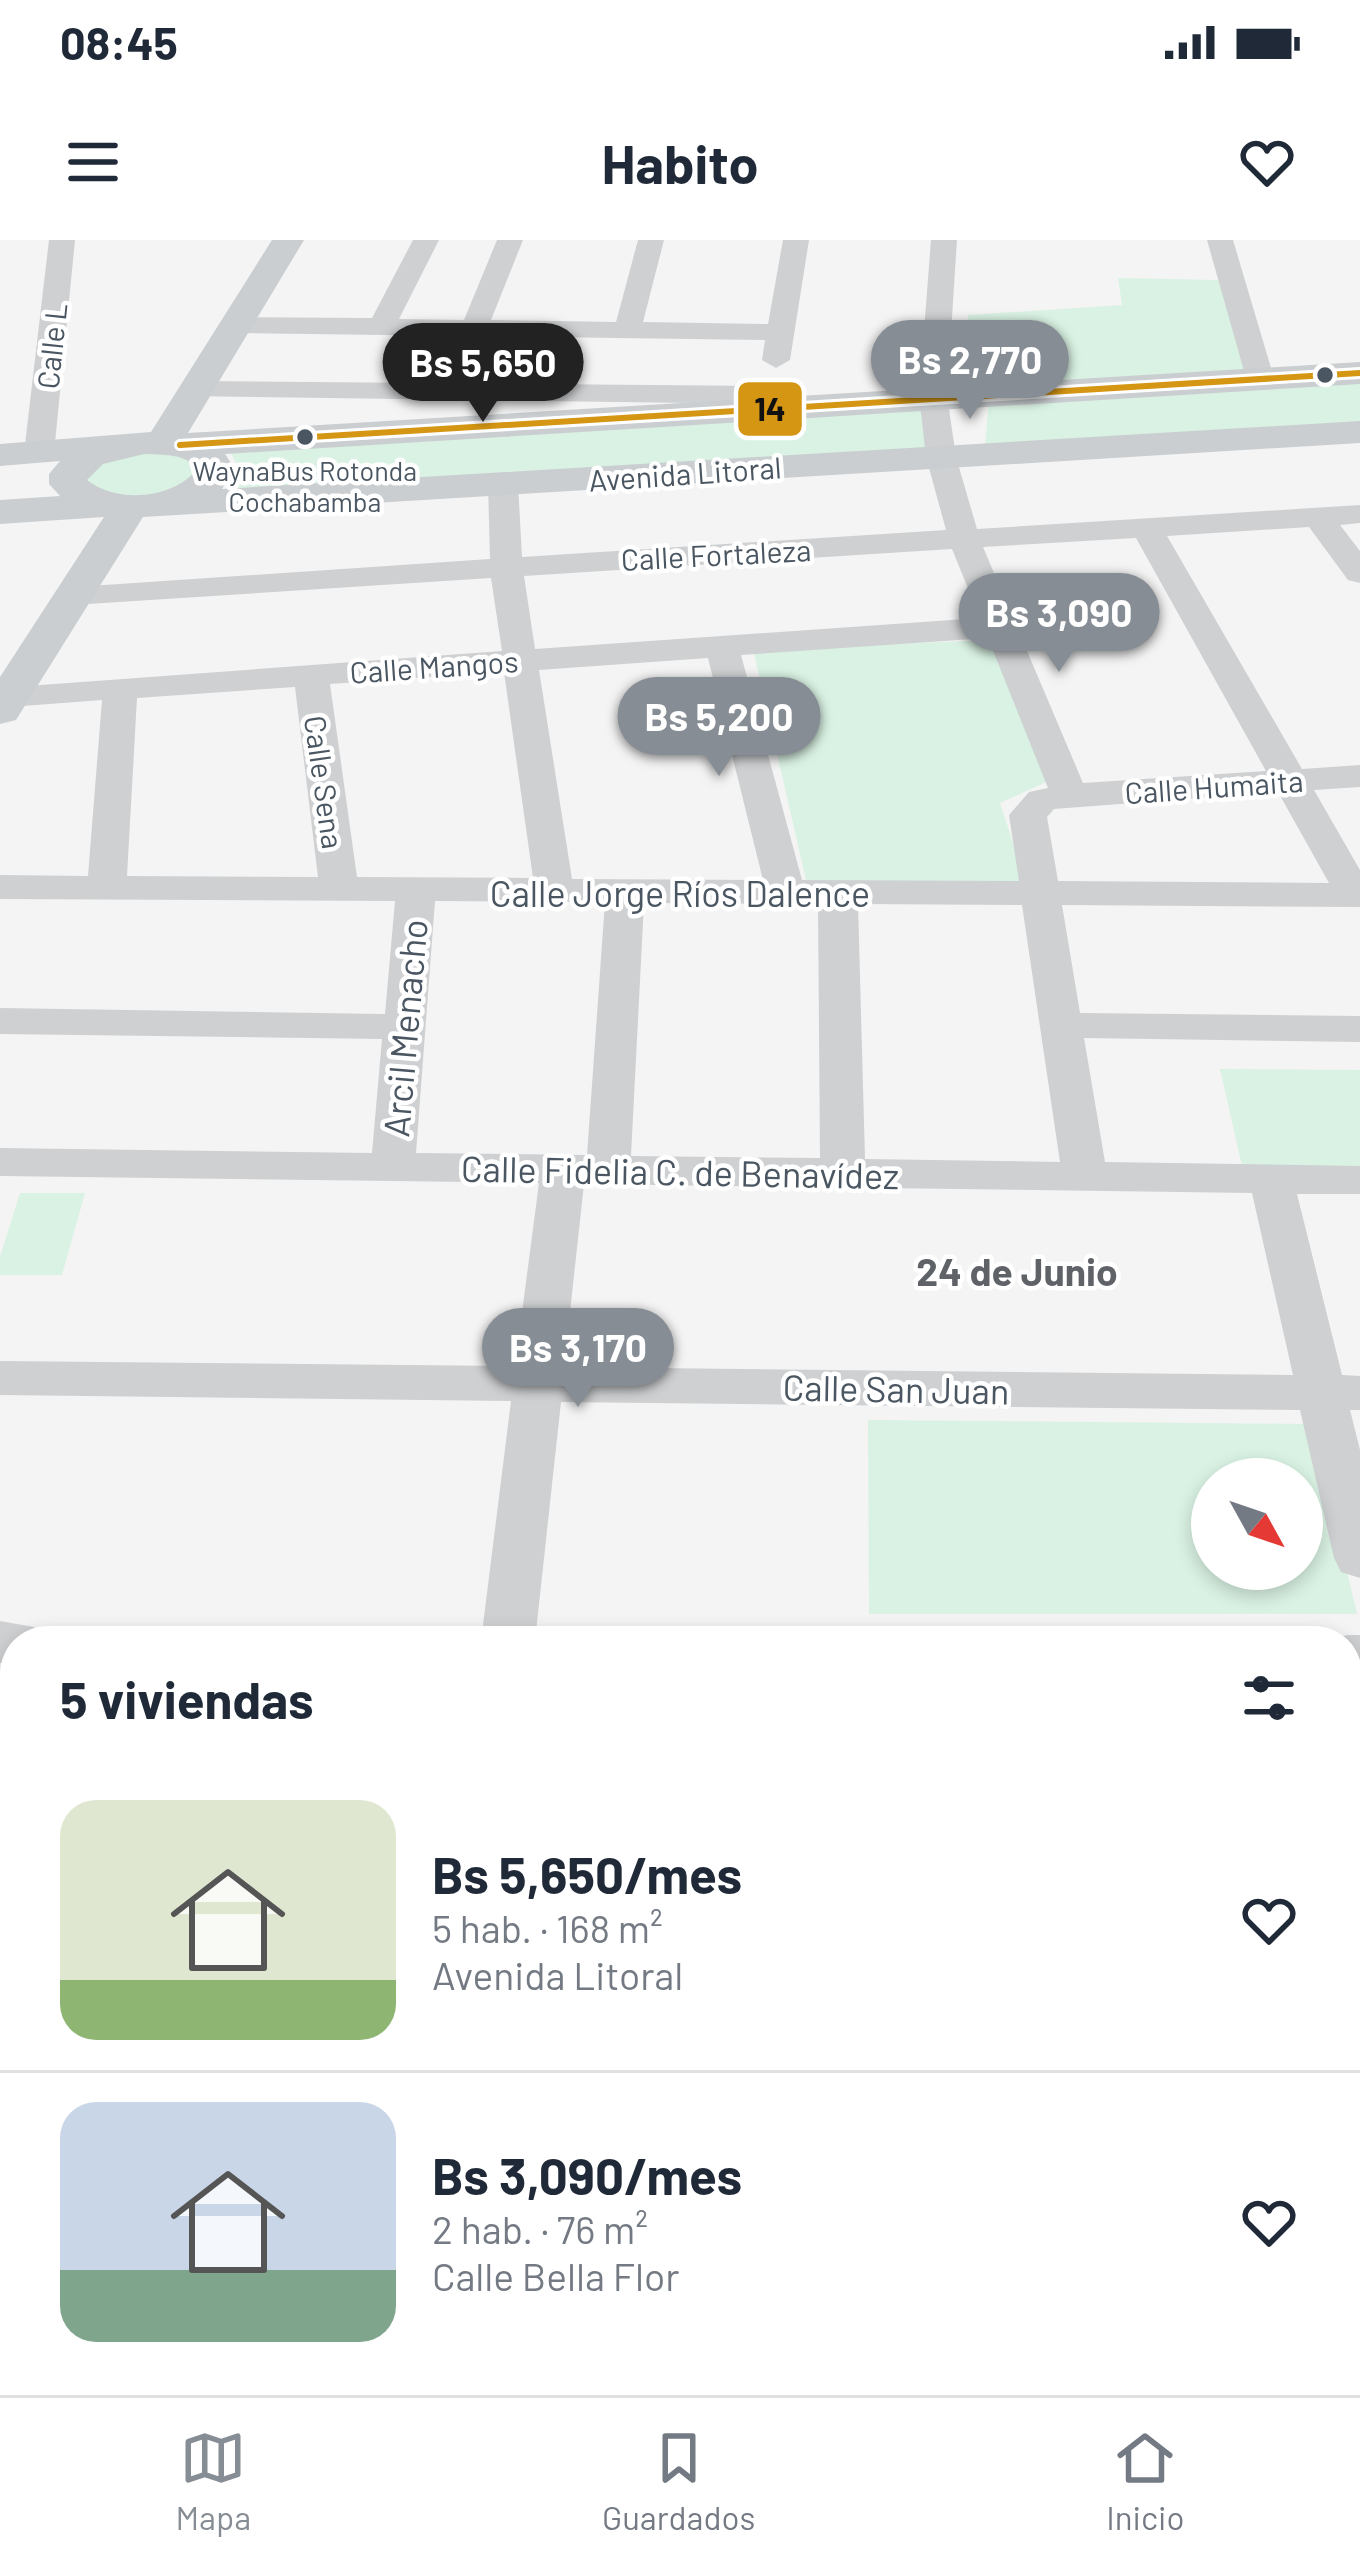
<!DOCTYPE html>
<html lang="es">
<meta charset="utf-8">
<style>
:root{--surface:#fff;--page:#f2f2f3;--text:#1f2937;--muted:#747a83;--line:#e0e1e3;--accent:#868d94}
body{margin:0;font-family:Barlow,sans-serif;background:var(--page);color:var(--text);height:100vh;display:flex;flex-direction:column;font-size:45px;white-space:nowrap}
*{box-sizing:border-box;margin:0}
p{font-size:39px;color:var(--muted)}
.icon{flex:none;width:66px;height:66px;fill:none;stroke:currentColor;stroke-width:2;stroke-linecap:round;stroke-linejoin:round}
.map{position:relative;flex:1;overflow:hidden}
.sheet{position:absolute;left:0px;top:1386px;width:1362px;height:771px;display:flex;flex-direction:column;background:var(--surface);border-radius:48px 48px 0 0;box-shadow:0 6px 18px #0003}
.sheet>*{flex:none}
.needle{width:78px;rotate:130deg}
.fabs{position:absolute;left:1191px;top:1218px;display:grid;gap:24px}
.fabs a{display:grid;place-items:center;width:132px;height:132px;border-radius:50%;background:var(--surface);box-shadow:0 6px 18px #0003;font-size:60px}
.price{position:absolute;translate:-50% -102px;padding:0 27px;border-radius:42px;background:var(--accent);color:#fff;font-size:39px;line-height:78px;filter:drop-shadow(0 3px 6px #0008)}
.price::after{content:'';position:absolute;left:50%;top:72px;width:36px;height:27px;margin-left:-18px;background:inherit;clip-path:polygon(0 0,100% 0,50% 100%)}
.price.on{background:#222;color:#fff}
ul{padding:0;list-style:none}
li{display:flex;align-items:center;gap:36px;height:300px;padding:0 60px}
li+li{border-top:3px solid var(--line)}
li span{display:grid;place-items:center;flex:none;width:336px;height:240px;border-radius:36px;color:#555}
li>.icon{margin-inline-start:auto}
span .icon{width:144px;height:144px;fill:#fffc;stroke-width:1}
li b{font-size:51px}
h2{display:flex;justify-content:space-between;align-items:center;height:144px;padding:0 60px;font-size:51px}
.status{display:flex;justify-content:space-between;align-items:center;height:84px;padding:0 60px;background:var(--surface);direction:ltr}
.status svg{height:33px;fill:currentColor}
header{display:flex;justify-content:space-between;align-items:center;height:156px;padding:0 60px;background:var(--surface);font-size:54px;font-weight:700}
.dock{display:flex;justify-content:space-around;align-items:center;height:168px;border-top:3px solid var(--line);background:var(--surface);font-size:33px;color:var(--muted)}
.dock a{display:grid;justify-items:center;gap:6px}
.dock .on{color:var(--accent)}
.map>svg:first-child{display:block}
.education{fill:#e6e5e6}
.green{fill:#d9f2e3;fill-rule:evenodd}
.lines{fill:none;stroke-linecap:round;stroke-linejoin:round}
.minor{fill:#ced0d2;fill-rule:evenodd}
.major{fill:#caced1;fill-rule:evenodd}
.bus-1-casing{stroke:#fff;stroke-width:12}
.bus-1{stroke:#d49613;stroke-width:6}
.bus-dot{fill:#4a5661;stroke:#fff;stroke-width:4.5}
.labels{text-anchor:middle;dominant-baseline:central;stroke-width:9;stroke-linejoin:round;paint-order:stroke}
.far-bus-label{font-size:27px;fill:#4a5661;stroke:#fff}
.far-street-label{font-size:30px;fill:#4a5661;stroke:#fff}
.street-label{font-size:36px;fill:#4a5661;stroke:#fff}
.neighbourhood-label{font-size:39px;font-weight:bold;fill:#5f6368;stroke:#fff}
.line-badge{stroke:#fff;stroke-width:4.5}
.pale-badge-label{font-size:33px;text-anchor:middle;font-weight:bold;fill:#111}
</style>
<div class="status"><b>08:45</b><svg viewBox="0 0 49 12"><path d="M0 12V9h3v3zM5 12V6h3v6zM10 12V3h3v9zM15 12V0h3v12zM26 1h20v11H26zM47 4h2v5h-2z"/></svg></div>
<header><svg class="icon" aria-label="menu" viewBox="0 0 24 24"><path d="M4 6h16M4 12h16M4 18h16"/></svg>Habito<svg class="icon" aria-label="heart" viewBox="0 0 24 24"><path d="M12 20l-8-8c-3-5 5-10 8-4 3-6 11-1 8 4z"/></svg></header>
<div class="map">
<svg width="1360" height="2155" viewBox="0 0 1360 2155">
<rect width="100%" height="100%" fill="#f4f4f4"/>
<polygon class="education" points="1347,1456 1360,1456 1360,1728 1347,1726"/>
<g class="green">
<polygon points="1118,38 1221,40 1247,131 962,146 968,75 1122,65"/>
<polygon points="1360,139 1360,184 985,205 989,160"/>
<polygon points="934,163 929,211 225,249 240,231 231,213"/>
<polygon points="150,210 196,221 199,237 144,260 86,246 87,230 97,222"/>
<polygon points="995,400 1051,540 1000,563 1027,646 806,640 753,409"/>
<polygon points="1220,829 1360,830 1360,948 1247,948"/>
<polygon points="20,953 85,953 62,1035 0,1035 0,1017"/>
<path d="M868,1180l444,4 45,190h-488zM1212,1239h90v90h-90z"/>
<polygon points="1347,1726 1360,1728 1360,2099 1347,2099"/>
</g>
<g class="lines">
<g class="minor">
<polygon points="49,0 75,0 54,213 39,222 24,213"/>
<polygon points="413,0 439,0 399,79 464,80 497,0 523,0 491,80 616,82 638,0 664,0 643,82 768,84 783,0 809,0 790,120 776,128 762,120 765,100 236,93 222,85 236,77 372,78"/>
<path d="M931,0h26l-10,155 9,62 21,72 383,-24v18l-20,2 20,26v32l-12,-3 -39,-53 -142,9 135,233 58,-4v22l-46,3 46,80v37l-298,-2 18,108 280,3v26l-276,-4 21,124 255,4v28h-63l45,181 18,1v34h-10l10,40v128l-19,-6 -7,-14 -34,-148 -739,-8 -26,239h-54l30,-240 -511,-6v-34l515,5 24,-183 -539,-7v-28l372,5 10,-114 -382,-5v-26l385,6 10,-113 -395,-2v-24l88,1 14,-176 -92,7 -10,-3v-16l502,-37 -11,-73 -419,27 -17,-10 5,-7 430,-29 -2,-75 15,-9 15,9 4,73 424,-27 -20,-73 -7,-62zM1136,298l130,233 -183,12 -100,-236zM952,309l28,69 -445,31 -11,-73zM988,398l60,150 -19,4 -20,23 10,66 -217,-1 -61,-225zM708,418l55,222 -191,-1 -33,-209zM504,432l29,206 -176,-1 -27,-193zM295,447l23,190 -191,-1 10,-178zM1278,552l51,91 -271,-2 -11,-64 7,-8zM435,661l170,1 -18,253 -171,-2zM644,663l174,1 2,254 -189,-2zM858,664l164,1 38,257 -195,-3zM584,944l668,9 41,182 -729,-8z"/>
<polygon points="1207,0 1233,0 1274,138 1270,144 1260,147 1246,138"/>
<polygon points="195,141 771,146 785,155 771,164 185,156 181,150"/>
<polygon points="0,1381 34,1387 42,1401 15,1401 15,1423 0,1423"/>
<polygon points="1347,1395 1360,1395 1360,1437 1347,1437 1347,1401 1327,1401"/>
<polygon points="15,1434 15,1513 0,1518 0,1439"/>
<polygon points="0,2101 15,2102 15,2142 48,2142 42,2155 0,2155"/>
<polygon points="1347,2113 1360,2113 1360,2155 454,2155 456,2142 1347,2142"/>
<polygon points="101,2142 171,2142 168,2155 98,2155"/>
</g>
<path class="major" d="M272,0h32l-116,193 1172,-71v22l-1135,70 10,15 -13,20 1138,-68v22l-1217,74 -127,203 -16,4v-47l104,-160 -104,7v-24l60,-4 -11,-12v-10l11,-13 -60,5v-22l151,-12zM144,214c18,1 42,-1 53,15 -23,30 -80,35 -110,11l16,-16z"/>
<g class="bus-1-casing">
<polyline id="bus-1" points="180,205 1360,133"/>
</g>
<use href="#bus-1" class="bus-1"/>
</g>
<g class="bus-dot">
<circle cx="1325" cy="135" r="10"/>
<circle cx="305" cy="197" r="10"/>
</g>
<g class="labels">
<g class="far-bus-label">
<text x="305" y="230">WaynaBus Rotonda<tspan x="305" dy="31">Cochabamba</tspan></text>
</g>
<g class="far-street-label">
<text transform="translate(51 106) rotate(-84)">Calle L</text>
<text transform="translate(685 233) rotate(-4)">Avenida Litoral</text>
<text transform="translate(716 314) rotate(-3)">Calle Fortaleza</text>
<text transform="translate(434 426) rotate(-4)">Calle Mangos</text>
<text transform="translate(325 542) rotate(82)">Calle Sena</text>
<text transform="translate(1214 546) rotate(-4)">Calle Humaita</text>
</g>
<g class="street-label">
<text x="680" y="652">Calle Jorge Ríos Dalence</text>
<text transform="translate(404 788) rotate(-85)">Arcil Menacho</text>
<text transform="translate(680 931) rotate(1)">Calle Fidelia C. de Benavídez</text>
<text transform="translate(896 1148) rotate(1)">Calle San Juan</text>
</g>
<g class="neighbourhood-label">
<text x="1017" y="1030">24 de Junio</text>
</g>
</g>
<rect class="line-badge" x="736" y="140" width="68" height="58" rx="12" fill="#d49613"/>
<g class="pale-badge-label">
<text x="770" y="181">14</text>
</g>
</svg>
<div class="fabs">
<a><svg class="needle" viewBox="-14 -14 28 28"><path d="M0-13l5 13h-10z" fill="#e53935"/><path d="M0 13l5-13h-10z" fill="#747a83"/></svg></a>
</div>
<b class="price" style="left:970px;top:182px">Bs 2,770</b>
<b class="price on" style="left:483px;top:185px">Bs 5,650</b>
<b class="price" style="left:1059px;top:435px">Bs 3,090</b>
<b class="price" style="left:719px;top:539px">Bs 5,200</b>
<b class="price" style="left:578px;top:1170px">Bs 3,170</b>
<section class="sheet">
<h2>5 viviendas<svg class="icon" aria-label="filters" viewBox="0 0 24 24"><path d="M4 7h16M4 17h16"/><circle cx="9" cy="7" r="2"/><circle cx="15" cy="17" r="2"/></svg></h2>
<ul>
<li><span style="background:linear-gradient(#dfe7d0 75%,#8fb573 0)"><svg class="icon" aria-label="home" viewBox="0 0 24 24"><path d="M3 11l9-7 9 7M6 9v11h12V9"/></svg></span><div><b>Bs 5,650/mes</b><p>5 hab. · 168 m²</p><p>Avenida Litoral</p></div><svg class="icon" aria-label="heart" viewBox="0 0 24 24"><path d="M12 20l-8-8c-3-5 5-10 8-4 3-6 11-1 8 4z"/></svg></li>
<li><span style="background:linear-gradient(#c9d6e8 70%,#7fa58c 0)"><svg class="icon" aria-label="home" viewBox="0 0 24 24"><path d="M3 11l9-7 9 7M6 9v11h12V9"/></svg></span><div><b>Bs 3,090/mes</b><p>2 hab. · 76 m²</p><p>Calle Bella Flor</p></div><svg class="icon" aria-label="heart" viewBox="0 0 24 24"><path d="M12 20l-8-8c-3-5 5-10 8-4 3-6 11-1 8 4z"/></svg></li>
</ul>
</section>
</div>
<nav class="dock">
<a class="on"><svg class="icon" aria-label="map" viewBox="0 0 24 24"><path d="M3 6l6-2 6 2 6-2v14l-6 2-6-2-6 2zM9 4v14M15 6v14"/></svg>Mapa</a>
<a><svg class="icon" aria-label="saved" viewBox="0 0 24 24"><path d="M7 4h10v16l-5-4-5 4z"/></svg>Guardados</a>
<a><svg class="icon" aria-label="home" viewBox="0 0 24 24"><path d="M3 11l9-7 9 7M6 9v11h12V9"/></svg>Inicio</a>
</nav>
